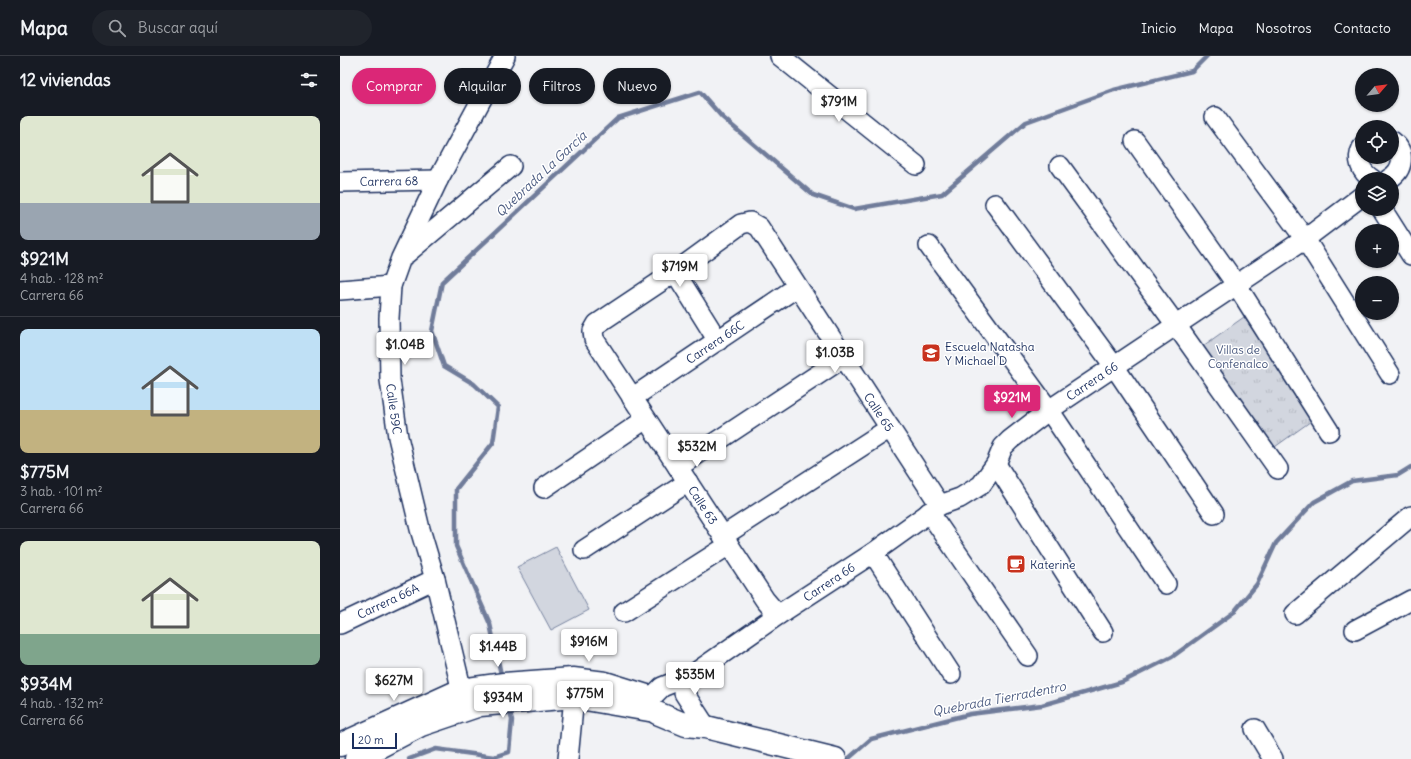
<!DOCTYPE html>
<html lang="es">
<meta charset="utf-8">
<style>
:root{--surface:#171b24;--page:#20242c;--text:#f1f3f6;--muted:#9ea1a6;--line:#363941;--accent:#db2777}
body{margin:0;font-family:Delius,sans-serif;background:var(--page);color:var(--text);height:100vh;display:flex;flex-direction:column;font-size:15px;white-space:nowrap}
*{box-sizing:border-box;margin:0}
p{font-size:13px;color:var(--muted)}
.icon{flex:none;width:22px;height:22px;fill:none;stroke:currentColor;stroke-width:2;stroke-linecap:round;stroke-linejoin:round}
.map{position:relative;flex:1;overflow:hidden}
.details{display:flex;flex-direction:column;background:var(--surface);width:340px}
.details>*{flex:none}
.top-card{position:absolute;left:12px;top:12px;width:380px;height:36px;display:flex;gap:8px}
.needle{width:26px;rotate:62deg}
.controls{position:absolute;left:1015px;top:12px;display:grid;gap:8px}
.controls a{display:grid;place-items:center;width:44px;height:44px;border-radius:50%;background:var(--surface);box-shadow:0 1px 3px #0004;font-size:20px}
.scale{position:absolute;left:12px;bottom:10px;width:45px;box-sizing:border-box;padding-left:4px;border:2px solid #1b2f5e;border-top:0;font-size:11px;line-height:14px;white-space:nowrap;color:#1b2f5e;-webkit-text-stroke:3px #fff;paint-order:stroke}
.price{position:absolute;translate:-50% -34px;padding:0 9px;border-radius:4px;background:#fff;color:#222;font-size:13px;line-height:26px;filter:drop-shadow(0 1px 2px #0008)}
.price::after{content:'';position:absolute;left:50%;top:24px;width:12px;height:9px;margin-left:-6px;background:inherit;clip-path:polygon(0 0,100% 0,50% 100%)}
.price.active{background:var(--accent);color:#fff}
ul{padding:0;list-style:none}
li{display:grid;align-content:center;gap:8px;height:212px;padding:0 20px}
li+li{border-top:1px solid var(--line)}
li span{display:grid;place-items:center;height:124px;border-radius:8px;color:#555}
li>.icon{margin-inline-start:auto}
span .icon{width:72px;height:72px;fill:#fffc;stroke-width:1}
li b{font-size:17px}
h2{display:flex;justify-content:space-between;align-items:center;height:48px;padding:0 20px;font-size:17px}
.tag{padding:0 14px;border-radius:18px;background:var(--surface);box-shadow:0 1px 3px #0004;font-size:14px;line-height:36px}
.tag.active{background:var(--accent);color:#fff}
header{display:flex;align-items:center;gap:24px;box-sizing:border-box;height:56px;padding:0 20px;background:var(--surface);border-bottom:1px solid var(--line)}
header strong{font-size:19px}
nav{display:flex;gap:22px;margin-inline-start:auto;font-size:14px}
.search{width:280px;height:36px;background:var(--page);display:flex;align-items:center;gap:10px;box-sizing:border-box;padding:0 14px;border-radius:22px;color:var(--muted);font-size:15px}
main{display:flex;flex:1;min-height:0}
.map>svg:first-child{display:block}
.grass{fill:#d2d6df;stroke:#76829e}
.park{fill:url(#park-tufts);stroke:#76829e}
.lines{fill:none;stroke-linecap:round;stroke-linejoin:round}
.stream{stroke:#707c9a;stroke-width:4.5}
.minor-casing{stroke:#1b2f5e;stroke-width:22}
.major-casing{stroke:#1b2f5e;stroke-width:25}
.minor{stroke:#fff;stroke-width:19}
.major{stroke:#fff;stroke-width:22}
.labels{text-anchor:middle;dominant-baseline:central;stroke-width:3;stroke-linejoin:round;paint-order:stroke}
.street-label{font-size:12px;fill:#1b2f5e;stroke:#fff}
.poi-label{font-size:12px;fill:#1b2f5e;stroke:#fff;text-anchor:start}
.park-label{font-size:12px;fill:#49597e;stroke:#fff}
.water-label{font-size:13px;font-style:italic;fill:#4c5c81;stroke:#fff}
</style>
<header>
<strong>Mapa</strong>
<div class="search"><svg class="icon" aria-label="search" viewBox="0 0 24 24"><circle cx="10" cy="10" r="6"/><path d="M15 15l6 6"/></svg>Buscar aquí</div>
<nav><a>Inicio</a><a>Mapa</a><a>Nosotros</a><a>Contacto</a></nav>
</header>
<main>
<section class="details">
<h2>12 viviendas<svg class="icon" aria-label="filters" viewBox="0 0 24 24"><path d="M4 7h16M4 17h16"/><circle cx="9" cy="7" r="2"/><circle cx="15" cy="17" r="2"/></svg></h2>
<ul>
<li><span style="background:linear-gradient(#dfe7d0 70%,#9aa5b1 0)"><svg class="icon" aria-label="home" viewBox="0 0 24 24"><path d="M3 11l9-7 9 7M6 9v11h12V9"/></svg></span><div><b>$921M</b><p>4 hab. · 128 m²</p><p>Carrera 66</p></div></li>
<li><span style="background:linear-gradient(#bfe0f5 65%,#c2b280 0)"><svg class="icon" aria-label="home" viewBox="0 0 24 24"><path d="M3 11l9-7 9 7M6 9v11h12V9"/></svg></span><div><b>$775M</b><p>3 hab. · 101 m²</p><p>Carrera 66</p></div></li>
<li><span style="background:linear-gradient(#dfe7d0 75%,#7fa58c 0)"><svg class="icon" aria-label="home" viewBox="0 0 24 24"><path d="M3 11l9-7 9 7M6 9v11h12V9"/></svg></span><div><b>$934M</b><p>4 hab. · 132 m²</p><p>Carrera 66</p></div></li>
</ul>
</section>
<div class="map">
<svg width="1071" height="703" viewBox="0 0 1071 703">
<defs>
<pattern id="park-tufts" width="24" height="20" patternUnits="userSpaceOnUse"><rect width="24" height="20" fill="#d2d6df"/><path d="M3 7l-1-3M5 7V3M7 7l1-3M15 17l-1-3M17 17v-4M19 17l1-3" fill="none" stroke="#b4b8c2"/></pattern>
</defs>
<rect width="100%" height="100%" fill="#f1f2f5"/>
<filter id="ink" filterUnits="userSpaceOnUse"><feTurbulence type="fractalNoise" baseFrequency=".025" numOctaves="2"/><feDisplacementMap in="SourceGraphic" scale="8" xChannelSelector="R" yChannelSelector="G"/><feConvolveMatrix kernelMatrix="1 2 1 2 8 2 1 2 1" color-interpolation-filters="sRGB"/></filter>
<g filter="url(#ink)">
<polygon class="grass" points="216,491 249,554 211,574 177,511"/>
<polygon class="park" points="904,261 974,363 932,393 860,292"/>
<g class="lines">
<g class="stream">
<polyline points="162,623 150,568 116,490 116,433 153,387 158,351 134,328 104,310 92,275 102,226 278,62 360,36 382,61 473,139 514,153 602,138 686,66 774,34 852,15 867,0"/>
<polyline points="69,703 96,693 154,701 169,696 172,664 169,653"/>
<polyline points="508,703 531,683 630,658 702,649 782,626 832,601 894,556 917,528 936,487 974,446 1012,425 1058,419 1071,411"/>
</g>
<g class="minor-casing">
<g id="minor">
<polyline points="440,0 576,109"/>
<polyline points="875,61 965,183 1050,318"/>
<polyline points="795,85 896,228 989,375"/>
<path d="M1022,92c-6,12 -1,24 10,31"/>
<polyline points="720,110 836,269 938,413"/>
<path d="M1049,123c15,-9 17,-27 3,-38"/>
<polyline points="0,126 98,124"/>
<polyline points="655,148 774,310 874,458"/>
<polyline points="1042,153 1071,199"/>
<polyline points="589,190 709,354 826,528"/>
<polyline points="66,198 171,110"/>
<polyline points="335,216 378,285"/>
<polyline points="0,234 51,230"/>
<polyline points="292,342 457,231"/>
<polyline points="656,408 763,576"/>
<polyline points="338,411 503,302"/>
<polyline points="204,432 306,363"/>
<polyline points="589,456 688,600"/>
<polyline points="383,480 550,372"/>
<polyline points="244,494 348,426"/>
<polyline points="533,497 611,618"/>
<polyline points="284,556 389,489"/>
<polyline points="955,558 1071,460"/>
<polyline points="438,559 425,544 254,283 253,275 257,268 335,216 401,168 410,166 419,171 600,449"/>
<polyline points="0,568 95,523"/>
<polyline points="1015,574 1071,544"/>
<polyline points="352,619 345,631 344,637 366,671"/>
<polyline points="315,638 322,631 352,619 438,559 533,497 600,449 620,442 641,429 656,408 663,391 670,384 709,354 965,183 1022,140"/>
<polyline points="125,648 95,523 80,473 58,381 50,324 49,262 51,230 61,202 98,124 165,0"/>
<polyline points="915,673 933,703"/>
<polyline points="228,703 234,641"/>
</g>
</g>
<g class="major-casing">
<g id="major">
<polyline points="317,657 346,669 366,671 495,703"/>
<polyline points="0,689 121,634 164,628 233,623 265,627 310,641"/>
<polyline points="16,703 81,669 140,649 234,641 309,654"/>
</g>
</g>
<use href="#minor" class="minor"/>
<use href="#major" class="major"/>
</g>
</g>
<defs>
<g id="school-square" transform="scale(1)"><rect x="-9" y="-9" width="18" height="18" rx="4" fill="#c8321e" stroke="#fff"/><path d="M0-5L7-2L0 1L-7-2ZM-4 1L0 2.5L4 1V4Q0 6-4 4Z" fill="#fff"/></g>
<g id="cafe-square" transform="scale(1)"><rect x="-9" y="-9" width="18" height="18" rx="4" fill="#c8321e" stroke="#fff"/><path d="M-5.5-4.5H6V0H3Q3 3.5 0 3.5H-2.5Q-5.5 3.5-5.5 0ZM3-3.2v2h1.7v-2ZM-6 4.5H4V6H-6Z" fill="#fff"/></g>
</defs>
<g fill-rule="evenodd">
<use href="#school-square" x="591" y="297"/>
<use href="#cafe-square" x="676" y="508"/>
</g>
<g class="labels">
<g class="street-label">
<text transform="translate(49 125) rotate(-1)">Carrera 68</text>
<text transform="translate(375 286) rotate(-34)">Carrera 66C</text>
<text transform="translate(752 325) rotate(-34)">Carrera 66</text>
<text transform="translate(54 353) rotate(82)">Calle 59C</text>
<text transform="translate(539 356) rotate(56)">Calle 65</text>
<text transform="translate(363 449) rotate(57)">Calle 63</text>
<text transform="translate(489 526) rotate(-34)">Carrera 66</text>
<text transform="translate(48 545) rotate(-25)">Carrera 66A</text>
</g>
<g class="poi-label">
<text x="605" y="290">Escuela Natasha<tspan x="605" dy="14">Y Michael D</tspan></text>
<text x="690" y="508">Katerine</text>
</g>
<g class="park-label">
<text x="898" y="293">Villas de<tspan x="898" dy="14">Confenalco</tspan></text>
</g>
<g class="water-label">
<text transform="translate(201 118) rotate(-43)">Quebrada La García</text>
<text transform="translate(659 643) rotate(-11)">Quebrada Tierradentro</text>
</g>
</g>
</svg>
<div class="controls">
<a><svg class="needle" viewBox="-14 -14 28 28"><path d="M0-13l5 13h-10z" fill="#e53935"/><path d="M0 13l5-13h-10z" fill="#9ea1a6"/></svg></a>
<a><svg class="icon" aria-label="locate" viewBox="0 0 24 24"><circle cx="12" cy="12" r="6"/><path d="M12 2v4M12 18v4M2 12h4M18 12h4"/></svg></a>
<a><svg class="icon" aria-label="layers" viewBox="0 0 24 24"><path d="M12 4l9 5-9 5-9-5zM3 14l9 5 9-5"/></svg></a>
<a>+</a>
<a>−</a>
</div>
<div class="scale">20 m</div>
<b class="price" style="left:499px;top:67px">$791M</b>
<b class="price" style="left:340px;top:232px">$719M</b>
<b class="price" style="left:65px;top:310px">$1.04B</b>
<b class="price" style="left:495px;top:318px">$1.03B</b>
<b class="price active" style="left:672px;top:363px">$921M</b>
<b class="price" style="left:357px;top:412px">$532M</b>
<b class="price" style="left:249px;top:607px">$916M</b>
<b class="price" style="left:158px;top:612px">$1.44B</b>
<b class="price" style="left:355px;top:640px">$535M</b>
<b class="price" style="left:54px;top:646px">$627M</b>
<b class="price" style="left:245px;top:659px">$775M</b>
<b class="price" style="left:163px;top:663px">$934M</b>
<div class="top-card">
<a class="tag active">Comprar</a>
<a class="tag">Alquilar</a>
<a class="tag">Filtros</a>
<a class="tag">Nuevo</a>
</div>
</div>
</main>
